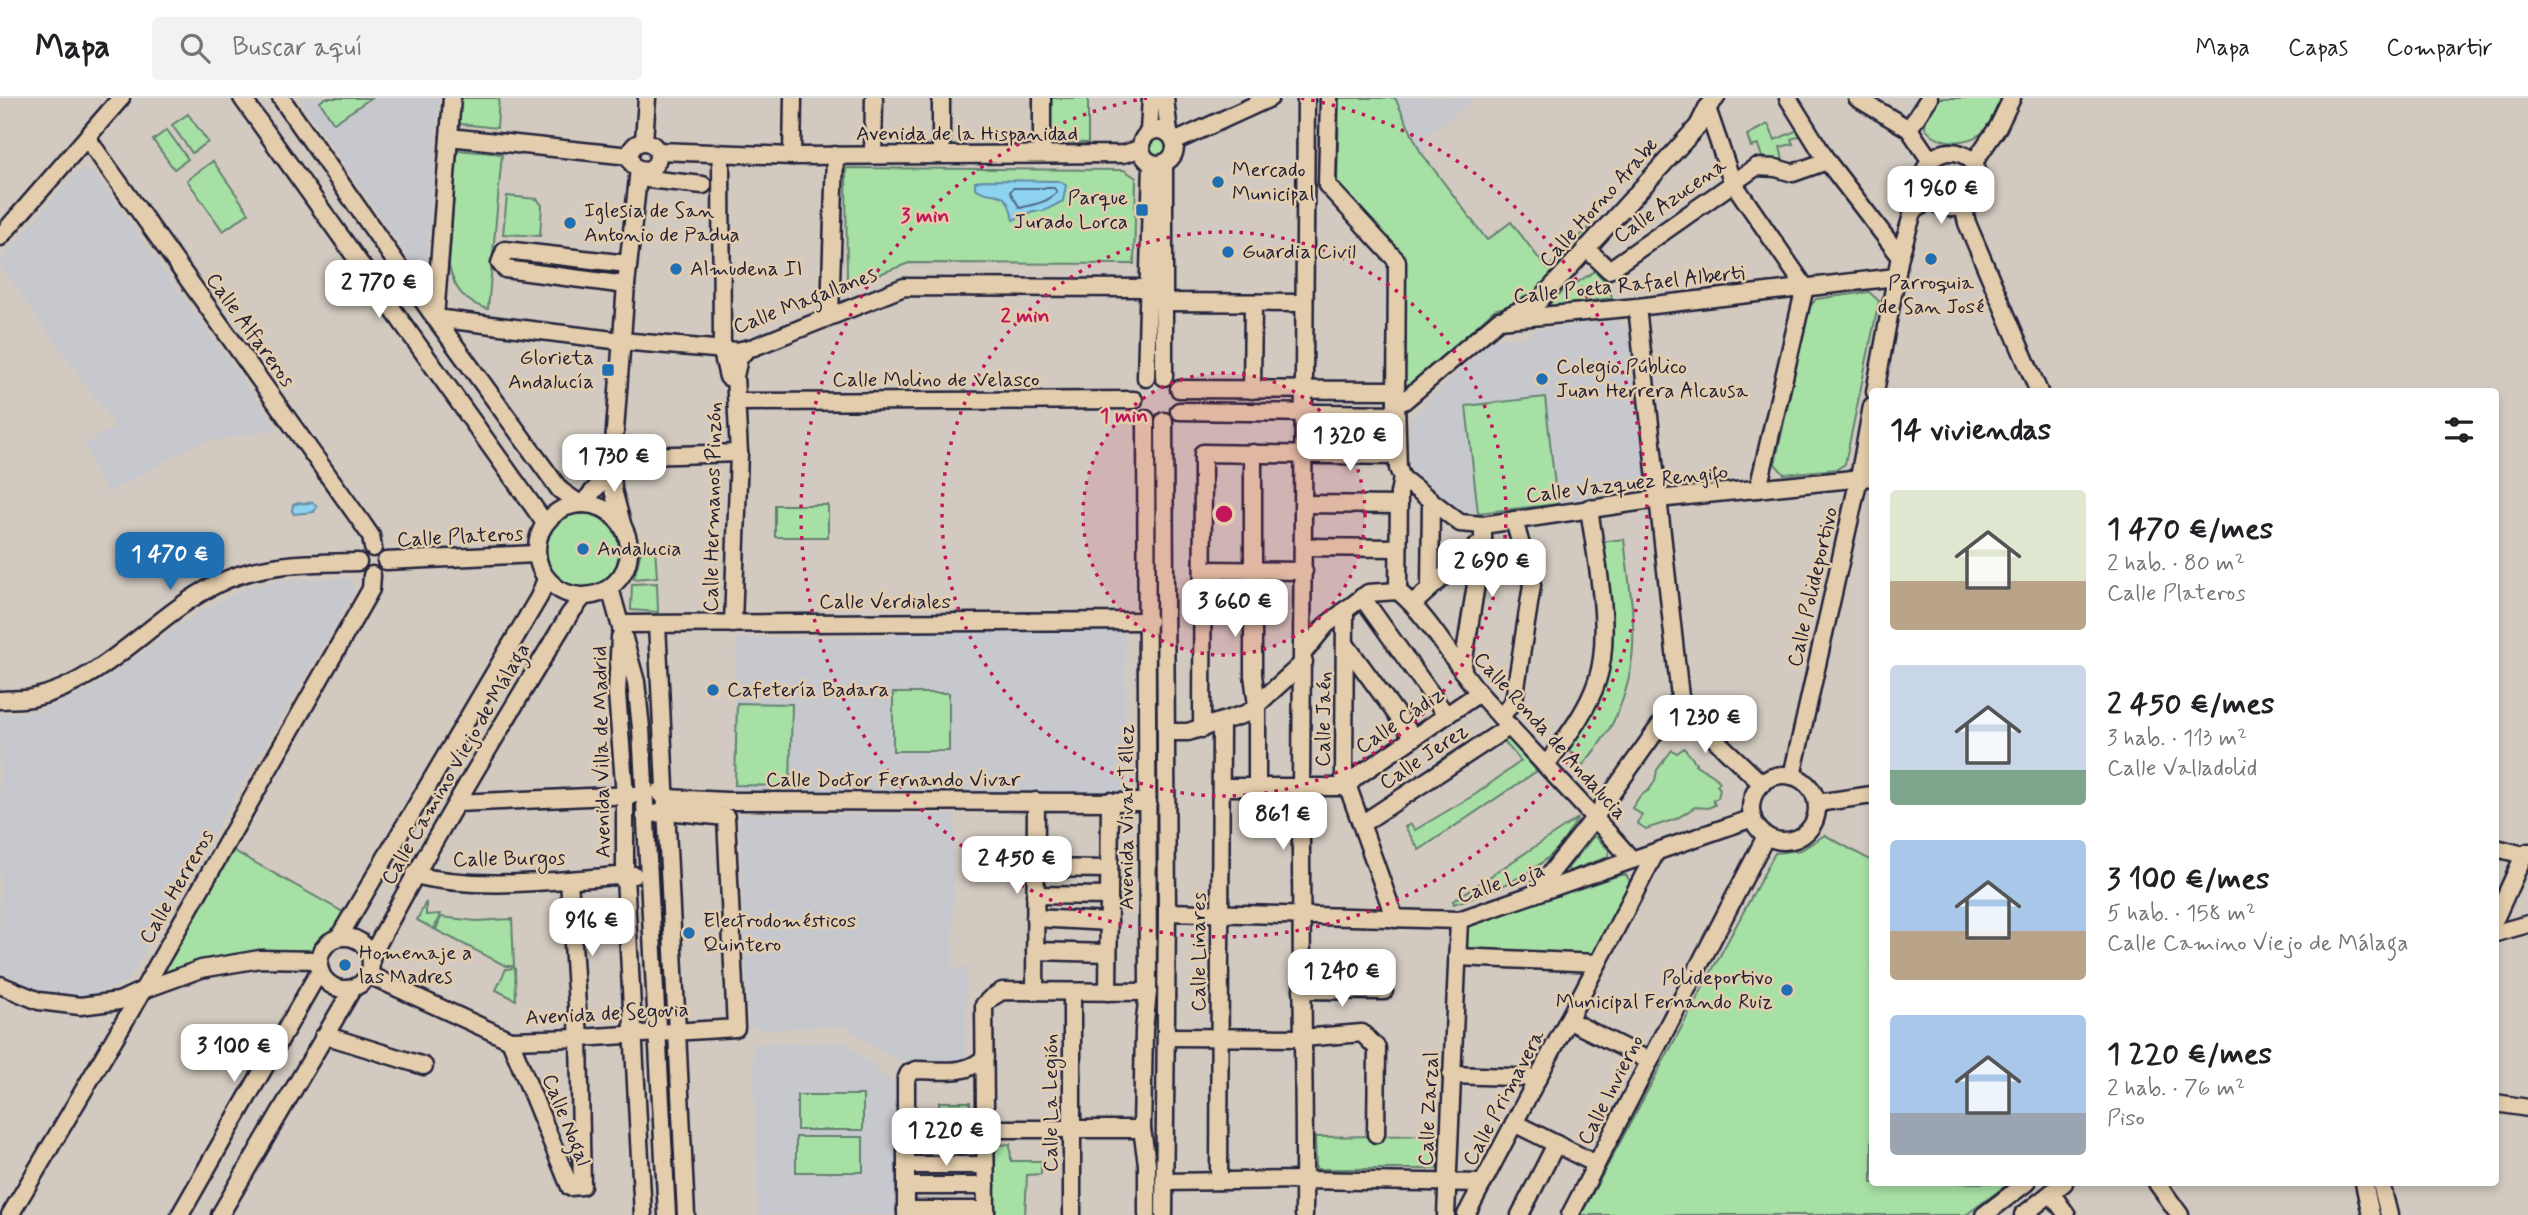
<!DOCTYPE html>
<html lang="es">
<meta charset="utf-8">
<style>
:root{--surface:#fff;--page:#f2f2f2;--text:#202124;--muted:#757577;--line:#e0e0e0;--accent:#1f6fb2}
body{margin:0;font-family:Mynerve,sans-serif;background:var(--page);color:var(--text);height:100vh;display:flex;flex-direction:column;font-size:26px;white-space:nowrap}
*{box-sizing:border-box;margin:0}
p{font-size:23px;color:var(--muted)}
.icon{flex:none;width:38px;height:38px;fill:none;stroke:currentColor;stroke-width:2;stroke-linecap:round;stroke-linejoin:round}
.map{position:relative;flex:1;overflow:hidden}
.sheet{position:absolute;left:1869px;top:290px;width:630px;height:798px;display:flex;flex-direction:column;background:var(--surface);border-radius:7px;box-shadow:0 4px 10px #0003}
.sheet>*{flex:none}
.price{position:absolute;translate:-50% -60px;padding:0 16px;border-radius:14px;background:#fff;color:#222;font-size:23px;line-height:46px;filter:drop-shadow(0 2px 4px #0008)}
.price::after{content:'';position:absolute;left:50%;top:42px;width:21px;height:16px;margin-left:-10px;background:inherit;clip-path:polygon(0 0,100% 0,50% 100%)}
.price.selected{background:var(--accent);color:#fff}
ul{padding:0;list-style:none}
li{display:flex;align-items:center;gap:21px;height:175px;padding:0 21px}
li span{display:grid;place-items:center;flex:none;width:196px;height:140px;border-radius:7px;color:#555}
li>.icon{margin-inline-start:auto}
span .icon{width:84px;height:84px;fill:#fffc;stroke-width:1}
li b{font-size:30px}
h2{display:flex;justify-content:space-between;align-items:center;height:84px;padding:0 21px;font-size:30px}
header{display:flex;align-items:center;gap:42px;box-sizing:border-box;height:98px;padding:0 35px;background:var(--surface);border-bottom:2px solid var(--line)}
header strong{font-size:33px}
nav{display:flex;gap:38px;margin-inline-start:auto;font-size:24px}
.search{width:490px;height:63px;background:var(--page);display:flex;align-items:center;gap:18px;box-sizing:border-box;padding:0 24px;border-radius:7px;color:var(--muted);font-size:26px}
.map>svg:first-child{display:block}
.built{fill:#c6c8ce}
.green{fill:#a7e0a5;stroke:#648170;stroke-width:2}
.water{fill:#8dd2ee;stroke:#628ca6;stroke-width:2}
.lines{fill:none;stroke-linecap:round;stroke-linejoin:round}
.shore{stroke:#4d6883;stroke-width:2}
.minor-casing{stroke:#22223b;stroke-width:21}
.minor{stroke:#e3cdac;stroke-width:16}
.ring{fill:none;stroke:#c2185b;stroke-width:3.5;stroke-dasharray:3.5 7}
.poi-dot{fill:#1f6fb2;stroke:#e3cdac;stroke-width:2.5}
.labels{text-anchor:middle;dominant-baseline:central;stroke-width:5;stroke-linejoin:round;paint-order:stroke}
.street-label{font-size:21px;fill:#22223b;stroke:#e3cdac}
.poi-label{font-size:21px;fill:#22223b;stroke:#e3cdac;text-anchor:start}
.centre{fill:#c2185b;stroke:#e3cdac;stroke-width:3.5}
.ring-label{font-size:21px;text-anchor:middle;font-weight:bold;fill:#c2185b;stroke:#e3cdac;stroke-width:5;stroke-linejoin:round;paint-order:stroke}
</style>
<header>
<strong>Mapa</strong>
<div class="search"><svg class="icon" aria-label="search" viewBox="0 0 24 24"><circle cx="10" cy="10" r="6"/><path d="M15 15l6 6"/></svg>Buscar aquí</div>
<nav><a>Mapa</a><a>Capas</a><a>Compartir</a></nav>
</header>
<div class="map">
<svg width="2528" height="1117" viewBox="0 0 2528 1117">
<rect width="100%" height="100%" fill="#d2cac0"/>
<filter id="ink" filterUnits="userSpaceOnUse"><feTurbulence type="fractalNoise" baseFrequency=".0143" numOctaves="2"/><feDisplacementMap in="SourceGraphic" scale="14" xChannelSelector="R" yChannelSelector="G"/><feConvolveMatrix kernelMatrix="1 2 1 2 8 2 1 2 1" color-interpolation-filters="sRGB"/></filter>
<g filter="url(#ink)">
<g class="built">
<polygon points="299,0 439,0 427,160 411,164"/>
<polygon points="1395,0 1471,0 1473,2 1422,41 1428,48 1420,53"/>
<polygon points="85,71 95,76 278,331 198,345 107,396 84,346 116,329 0,167 0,162 74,77"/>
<polygon points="1616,223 1628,232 1645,379 1635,394 1465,415 1411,372 1410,321 1492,241 1526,240 1537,231"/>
<polygon points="348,480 356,491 127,884 97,896 66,899 20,886 0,876 0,616 34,614 91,591 196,516 243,491 277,482"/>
<polygon points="890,533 1125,533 1126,697 733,696 736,540 890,539"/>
<polygon points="740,716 955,717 952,870 967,869 966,964 902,963 881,954 844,927 763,932 748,927"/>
<polygon points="846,945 898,990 897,1117 758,1117 753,946"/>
</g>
<g class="green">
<polygon points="325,0 371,0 334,25 320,4"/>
<polygon points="461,0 499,0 497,30 461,26 459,24"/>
<polygon points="1051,0 1088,0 1088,45 1051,44"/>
<polygon points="1339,0 1395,0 1420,53 1487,142 1511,124 1547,171 1588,130 1591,135 1533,201 1494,212 1415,286 1402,288 1405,165 1337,91"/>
<path d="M1939,0h64c-4,8 -7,18 -11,25 -14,21 -52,26 -67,5l1,-11z"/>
<polygon points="188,16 208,44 192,55 172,27"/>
<polygon points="1768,26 1775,42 1798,32 1802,37 1791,41 1793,46 1780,49 1784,66 1762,59 1758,47 1751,49 1747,37"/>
<polygon points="167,32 188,61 174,71 153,42"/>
<circle cx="1158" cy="49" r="11"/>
<path d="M457,52l45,4 -14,155c-23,-6 -34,-20 -39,-43z"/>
<polygon points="213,63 249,115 223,133 187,82"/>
<polygon points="846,70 1124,72 1136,80 1134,166 909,165 847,188"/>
<polygon points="507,98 537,101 542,107 540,138 503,136"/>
<polygon points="1595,173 1609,187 1612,200 1547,209 1546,205"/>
<polygon points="1869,194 1879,203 1845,366 1837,371 1784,376 1775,366 1809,210 1816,201"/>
<polygon points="1545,299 1557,406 1478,415 1466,308"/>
<rect x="775" y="407" width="53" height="32"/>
<circle cx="581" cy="453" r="38"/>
<path d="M1624,441c7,66 21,118 -10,181 -7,16 -20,31 -31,45l-4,-3 2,-3 -18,-12 35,-57 1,-148z"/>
<polygon points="642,449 655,449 657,479 634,481"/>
<polygon points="657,485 658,514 631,512 632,486"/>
<rect x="893" y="595" width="56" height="58"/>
<polygon points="737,605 792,606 790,688 735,687"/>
<polygon points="1506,637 1537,673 1419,752 1405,729 1411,726 1415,732 1476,696 1521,663 1502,641"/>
<path d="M1684,650l12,15 -1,1c8,7 18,9 25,18l-3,3 3,4 -2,9 -5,2 2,5 -7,3 -13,-1 -19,12 -30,10 -9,-6 5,-8 -10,-7 8,-12 9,-6 6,-9 2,-11 15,-20 5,3z"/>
<path d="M1578,720c-7,10 -13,23 -22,32 -28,29 -65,41 -102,54l-1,-3z"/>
<polygon points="1825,737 1872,763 1872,1085 2009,1085 1966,1117 1581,1117 1775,755 1801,752"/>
<polygon points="1593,739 1596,739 1609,752 1608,759 1569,773 1567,771"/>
<polygon points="227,749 350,818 340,839 325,842 318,856 153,884"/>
<polygon points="1620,777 1626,777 1630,783 1593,859 1462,854 1463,829"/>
<polygon points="426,804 426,817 440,816 434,831 417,822"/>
<polygon points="441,819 476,823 512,821 514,868 506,868 436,832"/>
<polygon points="515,870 516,902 496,892 506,871"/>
<rect x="797" y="997" width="66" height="35"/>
<polygon points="939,1004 970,1004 970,1047 940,1047"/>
<polygon points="1439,1037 1438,1071 1316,1071 1315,1039"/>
<rect x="796" y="1039" width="67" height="35"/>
<polygon points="1010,1046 1011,1063 1041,1063 1041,1076 1027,1077 1025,1117 995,1117 995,1054 999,1047"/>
</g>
<g class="water">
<path d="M983,82l76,1 7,4 -3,16 -19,10h-11l-20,9c-7,-38 -19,-18 -38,-32v-6z"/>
<path d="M312,404l5,4 -3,6 -20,2 -2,-3 1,-6c7,-4 12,0 19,-3z"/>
<polygon points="127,460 143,465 142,471 131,479 121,477 119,468 120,464"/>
</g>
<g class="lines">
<path class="shore" d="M1013,90h41l3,4c-9,11 -23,12 -37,16l-10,-16z"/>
<g class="minor-casing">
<g id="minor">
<polyline points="242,0 545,425"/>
<polyline points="281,0 435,220 560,392 580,406"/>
<polyline points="1042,0 1042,56"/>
<polyline points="1165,0 1169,35"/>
<polyline points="1788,0 1827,63 1900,158"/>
<polyline points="1857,0 1909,31 1926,56 1932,60"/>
<polyline points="1707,10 1732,83 1805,189 1758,391"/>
<polyline points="1909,31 1929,0"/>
<circle cx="1158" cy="49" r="17"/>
<polyline points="1149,33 1151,0"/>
<polyline points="449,39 630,58"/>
<polyline points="87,40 360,422 371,438 373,450"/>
<polyline points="644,43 647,0"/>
<circle cx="644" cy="58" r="14"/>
<polyline points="1174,44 1270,0"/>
<polyline points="658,53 792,58 1123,56 1140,51"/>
<circle cx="1951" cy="82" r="28"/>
<polyline points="873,56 874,0"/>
<polyline points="941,56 941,0"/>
<polyline points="721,57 722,254 728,279"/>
<polyline points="792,58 793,0"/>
<polyline points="1974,64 1998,29 2012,0"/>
<polyline points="1164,65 1164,279"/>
<polyline points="638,80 703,87"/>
<polyline points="1327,87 1397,163 1396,304 1398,370 1402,380 1399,395 1398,493"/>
<polyline points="1327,87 1329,0"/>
<polyline points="1963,108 1967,125 2039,294"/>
<polyline points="0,139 121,0"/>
<polyline points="1586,150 1609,172 1756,69 1776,70 1793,75 1827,63"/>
<polyline points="626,187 505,171 500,165 505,152 628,166"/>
<polyline points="1163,204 1304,205"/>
<polyline points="830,217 835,57"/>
<polyline points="1508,218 1539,203 1698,28 1707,10 1716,0"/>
<polyline points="435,220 621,243 737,253 754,249 904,189 1149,190"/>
<polyline points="435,220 452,0"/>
<polyline points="1146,280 1152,65"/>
<polyline points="1179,291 1396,292"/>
<polyline points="1252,292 1253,205"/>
<polyline points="1875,294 1900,158 1913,114 1930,101"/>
<polyline points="737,304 1134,302"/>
<polyline points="1396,304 1404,303 1499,222 1637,209 1896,179"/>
<polyline points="1179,313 1396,316"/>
<polyline points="1146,321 1148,894 1144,932 1142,1031 1147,1066 1147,1117"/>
<polyline points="1164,323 1167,814 1164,1117"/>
<polyline points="1253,355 1253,577 1257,607 1257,689"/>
<polyline points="613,359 739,355"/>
<polyline points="1402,380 1460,425 1483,427 1658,401 1872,379"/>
<circle cx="583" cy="452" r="46"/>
<polyline points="582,406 612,372"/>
<polyline points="1304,406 1399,407"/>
<polyline points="623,429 613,392 612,372 626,187 639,71"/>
<polyline points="1304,449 1398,450"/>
<polyline points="386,463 536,456"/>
<polyline points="1203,472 1304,473"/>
<polyline points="610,490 636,584 641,630 667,1117"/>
<polyline points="1430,490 1431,404"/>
<polyline points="1362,499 1446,617"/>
<polyline points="1413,506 1483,443"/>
<polyline points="1345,512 1344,678 1395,821"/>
<polyline points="622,526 1149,523"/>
<polyline points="657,526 686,1117"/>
<polyline points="733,526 739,355 735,278 739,260 746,252"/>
<polyline points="620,539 617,595 625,698 625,778 643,1117"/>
<polyline points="1346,547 1413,639"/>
<path d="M1304,554l22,-27 42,-32 30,-2c34,29 54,70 83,104 49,56 102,108 151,165"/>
<polyline points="1462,573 1483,443 1483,427"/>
<polyline points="1680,599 1703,630 1762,686"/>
<path d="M0,602c10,-1 22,0 32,-2 73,-15 120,-82 185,-114 44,-22 93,-21 141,-22"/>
<polyline points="1501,619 1514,602 1532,487 1514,422"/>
<polyline points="1202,631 1203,355 1397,358"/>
<polyline points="1166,634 1188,634 1248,615 1304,564"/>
<path d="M1546,667c19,-26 41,-53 51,-84 16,-49 -1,-121 -8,-173"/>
<circle cx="1784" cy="710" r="33"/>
<polyline points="1792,678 1859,380 1872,308"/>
<polyline points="1221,689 1346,689"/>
<polyline points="1346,689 1356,679 1479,595"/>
<polyline points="659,694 667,700 726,703 1148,704"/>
<polyline points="457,705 633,697"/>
<polyline points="1817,705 1872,697"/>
<polyline points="1363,725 1510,628"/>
<polyline points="2496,750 2524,757"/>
<polyline points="1036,770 1109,771"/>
<path d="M414,777c71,17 148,4 220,0"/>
<polyline points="1534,796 1595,719 1680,599 1637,209"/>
<polyline points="1035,797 1109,798"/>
<polyline points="1167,814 1459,822 1753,720"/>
<polyline points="2496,819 2524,757 2528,754"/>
<polyline points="1035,820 1109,824"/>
<polyline points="2496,835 2528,826"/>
<circle cx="345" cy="865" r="26"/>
<polyline points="339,839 539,499 546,481"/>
<polyline points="1035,853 1108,855"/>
<path d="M371,859c61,-117 130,-230 198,-342l14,-18"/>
<polyline points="1457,859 1598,865"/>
<polyline points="369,877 510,942 579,940 736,930 726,719 667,713 645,718"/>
<polyline points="0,887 39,903 80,908 119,903 143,892 201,871 260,861 319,862"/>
<polyline points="1302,892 1384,893"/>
<polyline points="1035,893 1036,703"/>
<polyline points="1108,894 1110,703"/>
<polyline points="1568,922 1650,963"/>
<polyline points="323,939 334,940 424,968"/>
<polyline points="1166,939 1302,940 1362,935 1377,950 1376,1036"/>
<polyline points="510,942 570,1089 582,1088 579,940 569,782"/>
<polyline points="1451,977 1538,980"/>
<polyline points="2496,1005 2528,1010"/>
<polyline points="1514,1025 1596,1066"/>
<polyline points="985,1031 1142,1031"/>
<polyline points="906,1067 985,1067"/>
<polyline points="1219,1083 1221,624"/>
<polyline points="1164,1084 1304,1082 1483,1085"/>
<polyline points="2157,1085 2180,1117"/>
<polyline points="2364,1085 2371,1117"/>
<polyline points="2381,1085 2389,1117"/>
<polyline points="906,1088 986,1088"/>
<polyline points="2051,1095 2067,1117"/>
<polyline points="906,1112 986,1112"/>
<polyline points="10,1117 143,892 371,491 372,477"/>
<polyline points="180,1117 320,872"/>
<polyline points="220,1117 353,890"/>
<path d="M906,1117v-135l3,-7 7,-3c24,0 51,6 69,-13"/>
<polyline points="986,1117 984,907 991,900 1002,893 1148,894"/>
<polyline points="1072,1117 1072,894"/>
<path d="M1304,1117c1,-142 -4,-284 -3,-427 2,-230 4,-460 5,-690"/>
<polyline points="1446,1117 1459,822"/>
<polyline points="1466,1117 1656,754"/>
<polyline points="1520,1117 1556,1046"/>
<polyline points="1570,1117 1766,738"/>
<polyline points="1984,1117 2026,1085"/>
<polyline points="2023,1117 2064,1085"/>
</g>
</g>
<use href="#minor" class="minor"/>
</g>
</g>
<circle cx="1224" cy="416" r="141" fill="#c2185b" fill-opacity=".12"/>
<g class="ring">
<circle cx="1224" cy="416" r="141"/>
<circle cx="1224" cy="416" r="282"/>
<path d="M1301 0A423 423 0 1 1 1147 0"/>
</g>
<g class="poi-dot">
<circle cx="1218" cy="84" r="7"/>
<rect x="1135" y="105" width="14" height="14" rx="3.5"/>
<circle cx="570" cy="125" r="7"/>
<circle cx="1228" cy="154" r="7"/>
<circle cx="1931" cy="161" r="7"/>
<circle cx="676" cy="171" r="7"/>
<rect x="601" y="265" width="14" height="14" rx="3.5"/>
<circle cx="1542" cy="281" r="7"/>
<circle cx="583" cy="451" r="7"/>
<circle cx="713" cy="592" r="7"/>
<circle cx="689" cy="835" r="7"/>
<circle cx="345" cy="867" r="7"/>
<circle cx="1787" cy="892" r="7"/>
</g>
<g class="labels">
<g class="street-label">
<text x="967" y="36">Avenida de la Hispanidad</text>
<text transform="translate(1670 103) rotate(-35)">Calle Azucena</text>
<text transform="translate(1599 105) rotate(-48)">Calle Horno Arabe</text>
<text transform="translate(1629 187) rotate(-6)">Calle Poeta Rafael Alberti</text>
<text transform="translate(805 203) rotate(-21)">Calle Magallanes</text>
<text transform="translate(250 232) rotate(54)">Calle Alfareros</text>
<text x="936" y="282">Calle Molino de Velasco</text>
<text transform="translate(1627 386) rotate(-7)">Calle Vazquez Rengifo</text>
<text transform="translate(713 409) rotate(-89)">Calle Hermanos Pinzón</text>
<text transform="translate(460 439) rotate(-3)">Calle Plateros</text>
<text transform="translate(1813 489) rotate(-77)">Calle Polideportivo</text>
<text x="885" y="504">Calle Verdiales</text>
<text transform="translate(1324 621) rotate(-89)">Calle Jaén</text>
<text transform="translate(1400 623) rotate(-34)">Calle Cádiz</text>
<text transform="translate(1550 638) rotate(48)">Calle Ronda de Andalucia</text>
<text transform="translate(602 654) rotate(-91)">Avenida Villa de Madrid</text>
<text transform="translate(1424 659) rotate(-34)">Calle Jerez</text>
<text transform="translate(456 666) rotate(-60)">Calle Camino Viejo de Málaga</text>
<text x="893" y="682">Calle Doctor Fernando Vivar</text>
<text transform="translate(1127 719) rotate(-90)">Avenida Vivar Téllez</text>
<text transform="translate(509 761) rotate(-1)">Calle Burgos</text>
<text transform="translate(1501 785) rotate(-18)">Calle Loja</text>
<text transform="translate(177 789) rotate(-60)">Calle Herreros</text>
<text transform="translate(1199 854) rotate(-90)">Calle Linares</text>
<text transform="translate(607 916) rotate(-3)">Avenida de Segovia</text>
<text transform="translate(1611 992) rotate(-63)">Calle Invierno</text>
<text transform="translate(1504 1000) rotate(-62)">Calle Primavera</text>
<text transform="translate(1051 1005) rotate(-90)">Calle La Legión</text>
<text transform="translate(1429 1011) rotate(-87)">Calle Zarzal</text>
<text transform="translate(566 1022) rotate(68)">Calle Nogal</text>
</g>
<g class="poi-label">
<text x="1232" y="72">Mercado<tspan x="1232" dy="24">Municipal</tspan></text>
<text x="1128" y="100" text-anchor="end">Parque<tspan x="1128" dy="24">Jurado Lorca</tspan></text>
<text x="584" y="113">Iglesia de San<tspan x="584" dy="24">Antonio de Padua</tspan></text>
<text x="1242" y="154">Guardia Civil</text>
<text x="690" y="171">Almudena II</text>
<text x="1931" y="185" text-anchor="middle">Parroquia<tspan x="1931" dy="24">de San José</tspan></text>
<text x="594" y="260" text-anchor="end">Glorieta<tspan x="594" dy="24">Andalucía</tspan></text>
<text x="1556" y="269">Colegio Público<tspan x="1556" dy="24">Juan Herrera Alcausa</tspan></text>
<text x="597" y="451">Andalucia</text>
<text x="727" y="592">Cafetería Badara</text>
<text x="703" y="823">Electrodomésticos<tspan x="703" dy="24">Quintero</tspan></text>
<text x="359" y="855">Homenaje a<tspan x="359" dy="24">las Madres</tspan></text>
<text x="1773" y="880" text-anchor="end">Polideportivo<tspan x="1773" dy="24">Municipal Fernando Ruiz</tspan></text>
</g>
</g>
<circle cx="1224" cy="416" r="10" class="centre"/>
<g class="ring-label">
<text x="925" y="124">3 min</text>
<text x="1025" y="224">2 min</text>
<text x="1124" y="324">1 min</text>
</g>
</svg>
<b class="price" style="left:1941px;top:128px">1 960 €</b>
<b class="price" style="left:379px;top:222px">2 770 €</b>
<b class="price" style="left:1350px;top:375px">1 320 €</b>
<b class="price" style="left:614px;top:396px">1 730 €</b>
<b class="price selected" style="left:170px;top:494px">1 470 €</b>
<b class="price" style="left:1492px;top:501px">2 690 €</b>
<b class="price" style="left:1235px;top:541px">3 660 €</b>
<b class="price" style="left:1705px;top:657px">1 230 €</b>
<b class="price" style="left:1283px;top:754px">861 €</b>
<b class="price" style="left:1017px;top:798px">2 450 €</b>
<b class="price" style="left:592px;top:860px">916 €</b>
<b class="price" style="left:1342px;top:911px">1 240 €</b>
<b class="price" style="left:234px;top:986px">3 100 €</b>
<b class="price" style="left:946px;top:1070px">1 220 €</b>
<section class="sheet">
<h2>14 viviendas<svg class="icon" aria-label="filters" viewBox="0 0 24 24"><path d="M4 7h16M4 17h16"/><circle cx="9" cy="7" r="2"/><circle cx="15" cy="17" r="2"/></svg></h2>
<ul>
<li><span style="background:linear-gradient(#dfe7d0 65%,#b9a48a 0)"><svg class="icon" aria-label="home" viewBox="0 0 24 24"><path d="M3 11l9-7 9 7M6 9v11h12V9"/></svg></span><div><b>1 470 €/mes</b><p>2 hab. · 80 m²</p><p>Calle Plateros</p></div></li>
<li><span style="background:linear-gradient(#c9d6e8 75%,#7fa58c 0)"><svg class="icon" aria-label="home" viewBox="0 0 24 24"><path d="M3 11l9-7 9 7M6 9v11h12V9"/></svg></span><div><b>2 450 €/mes</b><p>3 hab. · 113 m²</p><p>Calle Valladolid</p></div></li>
<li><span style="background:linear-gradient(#a9c7e8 65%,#b9a48a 0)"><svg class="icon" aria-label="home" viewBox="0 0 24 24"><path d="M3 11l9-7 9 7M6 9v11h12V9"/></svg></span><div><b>3 100 €/mes</b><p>5 hab. · 158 m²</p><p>Calle Camino Viejo de Málaga</p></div></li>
<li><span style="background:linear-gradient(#a9c7e8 70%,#9aa5b1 0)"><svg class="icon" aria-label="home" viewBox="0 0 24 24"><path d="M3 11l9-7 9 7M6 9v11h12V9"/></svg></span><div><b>1 220 €/mes</b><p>2 hab. · 76 m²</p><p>Piso</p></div></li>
</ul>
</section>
</div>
